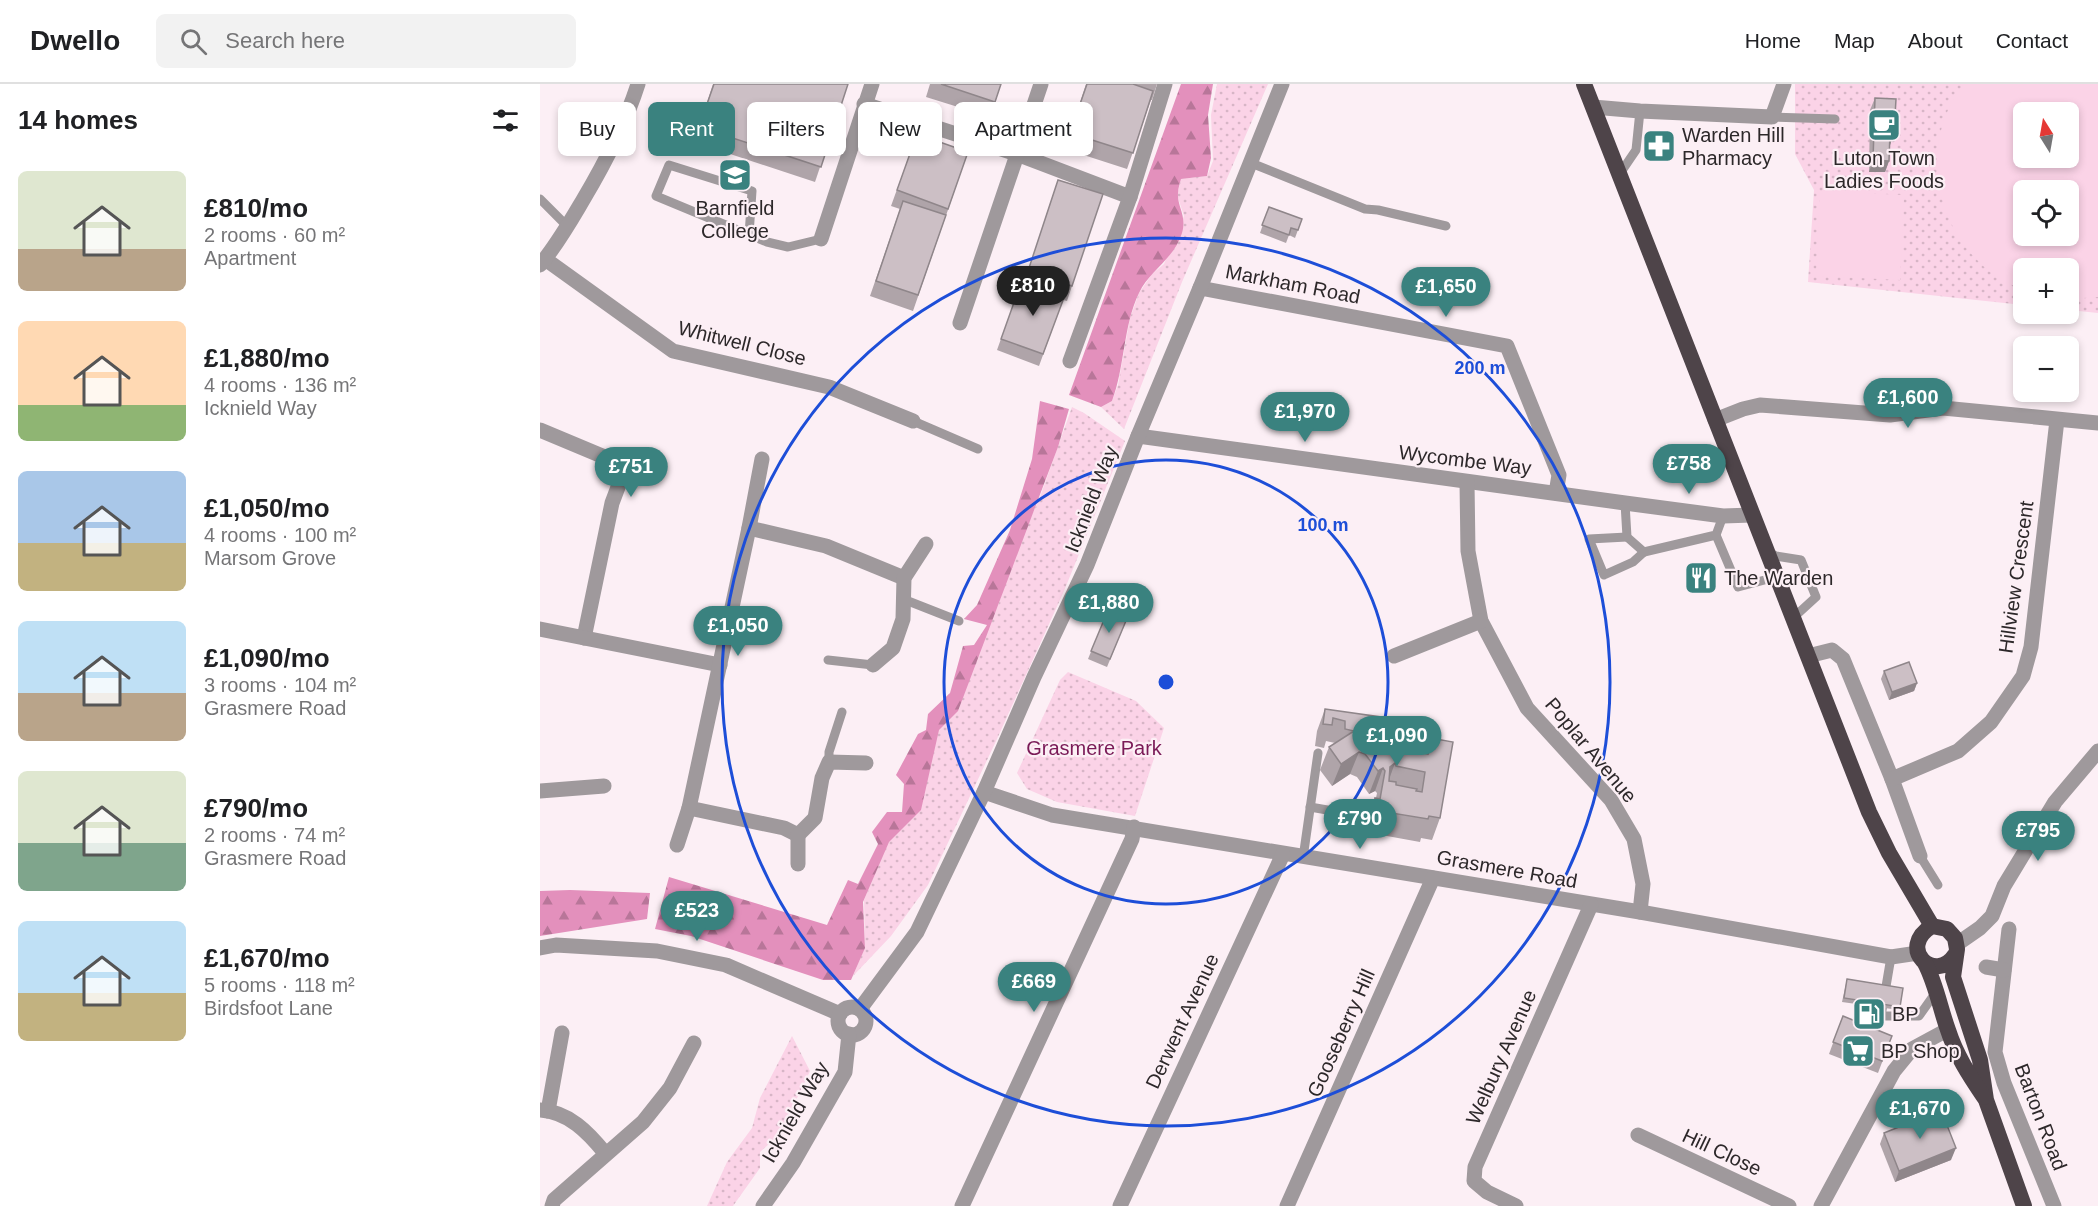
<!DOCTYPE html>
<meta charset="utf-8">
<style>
:root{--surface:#fff;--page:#f2f2f2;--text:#202124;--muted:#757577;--line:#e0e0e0;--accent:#3a827f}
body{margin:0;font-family:Arial,sans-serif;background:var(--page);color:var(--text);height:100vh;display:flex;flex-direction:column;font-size:22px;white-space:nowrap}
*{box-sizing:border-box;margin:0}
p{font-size:20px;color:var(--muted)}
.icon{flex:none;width:33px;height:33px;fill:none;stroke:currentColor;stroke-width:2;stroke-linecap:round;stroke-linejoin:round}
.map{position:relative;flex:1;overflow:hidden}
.sheet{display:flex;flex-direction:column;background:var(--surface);width:540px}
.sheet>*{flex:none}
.top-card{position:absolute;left:18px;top:18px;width:570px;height:54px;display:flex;gap:12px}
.needle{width:39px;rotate:349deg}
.fabs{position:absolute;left:1473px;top:18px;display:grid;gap:12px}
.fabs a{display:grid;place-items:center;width:66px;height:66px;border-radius:9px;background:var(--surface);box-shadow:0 3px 9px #0003;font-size:30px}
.price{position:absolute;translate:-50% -51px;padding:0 14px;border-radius:21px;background:var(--accent);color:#fff;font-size:20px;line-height:39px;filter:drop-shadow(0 2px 3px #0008)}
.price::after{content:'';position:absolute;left:50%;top:36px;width:18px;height:14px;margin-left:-9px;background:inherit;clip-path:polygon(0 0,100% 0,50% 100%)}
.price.current{background:#222;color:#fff}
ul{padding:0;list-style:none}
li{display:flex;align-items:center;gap:18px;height:150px;padding:0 18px}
li span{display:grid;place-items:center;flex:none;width:168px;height:120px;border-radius:9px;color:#555}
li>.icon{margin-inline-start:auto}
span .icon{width:72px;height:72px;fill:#fffc;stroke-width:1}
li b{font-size:26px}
h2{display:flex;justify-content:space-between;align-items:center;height:72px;padding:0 18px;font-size:26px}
.chip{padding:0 21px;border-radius:9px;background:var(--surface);box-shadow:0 3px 9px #0003;font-size:21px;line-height:54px}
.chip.current{background:var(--accent);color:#fff}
header{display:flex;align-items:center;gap:36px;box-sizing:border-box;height:84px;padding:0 30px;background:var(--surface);border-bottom:2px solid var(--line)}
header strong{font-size:28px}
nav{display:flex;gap:33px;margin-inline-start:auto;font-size:21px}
.search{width:420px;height:54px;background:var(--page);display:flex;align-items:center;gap:15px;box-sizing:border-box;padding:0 21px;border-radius:9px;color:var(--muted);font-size:22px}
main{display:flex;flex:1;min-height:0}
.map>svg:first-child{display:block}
.grass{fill:url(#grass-dots);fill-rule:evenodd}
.forest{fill:url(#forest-firs)}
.pitch{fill:#fbd3e7;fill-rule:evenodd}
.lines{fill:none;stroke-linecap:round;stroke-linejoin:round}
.service{stroke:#9f999c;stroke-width:9}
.minor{stroke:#9f999c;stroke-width:15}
.tertiary{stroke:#9f999c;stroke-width:15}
.trunk{stroke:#4e4449;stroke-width:16}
.wall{fill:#afa4a9}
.shaded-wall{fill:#8f868a}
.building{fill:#ccbfc5;stroke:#8f868a;stroke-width:1.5;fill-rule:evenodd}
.ring{fill:none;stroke:#1d4ed8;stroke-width:3}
.labels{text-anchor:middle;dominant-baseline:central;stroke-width:4.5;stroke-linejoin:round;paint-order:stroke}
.poi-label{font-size:20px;fill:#2d282a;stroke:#fceff5;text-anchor:start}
.street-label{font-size:20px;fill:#2d282a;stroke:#fceff5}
.park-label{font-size:20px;fill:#7a1a57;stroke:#fceff5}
.centre{fill:#1d4ed8;stroke:#fceff5;stroke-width:3}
.ring-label{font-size:18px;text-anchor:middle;font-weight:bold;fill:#1d4ed8;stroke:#fceff5;stroke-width:4.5;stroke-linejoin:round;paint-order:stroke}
</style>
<header>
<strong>Dwello</strong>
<div class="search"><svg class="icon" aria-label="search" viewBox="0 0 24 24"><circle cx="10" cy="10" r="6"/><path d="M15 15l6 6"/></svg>Search here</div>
<nav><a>Home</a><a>Map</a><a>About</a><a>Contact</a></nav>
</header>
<main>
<section class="sheet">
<h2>14 homes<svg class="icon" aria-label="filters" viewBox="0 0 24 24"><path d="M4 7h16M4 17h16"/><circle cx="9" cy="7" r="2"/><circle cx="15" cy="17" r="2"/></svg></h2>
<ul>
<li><span style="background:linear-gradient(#dfe7d0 65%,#b9a48a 0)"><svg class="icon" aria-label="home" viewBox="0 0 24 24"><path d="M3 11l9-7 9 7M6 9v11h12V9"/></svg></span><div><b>£810/mo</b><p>2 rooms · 60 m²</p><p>Apartment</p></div></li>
<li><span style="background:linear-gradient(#ffd9b3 70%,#8fb573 0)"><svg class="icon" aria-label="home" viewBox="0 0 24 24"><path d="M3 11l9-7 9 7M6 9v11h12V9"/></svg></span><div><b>£1,880/mo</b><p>4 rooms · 136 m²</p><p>Icknield Way</p></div></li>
<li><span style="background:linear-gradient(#a9c7e8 60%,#c2b280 0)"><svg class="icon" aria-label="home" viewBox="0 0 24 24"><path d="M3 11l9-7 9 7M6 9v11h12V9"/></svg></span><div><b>£1,050/mo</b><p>4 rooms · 100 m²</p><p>Marsom Grove</p></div></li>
<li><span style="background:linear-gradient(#bfe0f5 60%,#b9a48a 0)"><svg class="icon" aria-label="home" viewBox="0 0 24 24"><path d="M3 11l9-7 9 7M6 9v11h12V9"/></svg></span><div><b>£1,090/mo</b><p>3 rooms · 104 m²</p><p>Grasmere Road</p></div></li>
<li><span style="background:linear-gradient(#dfe7d0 60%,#7fa58c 0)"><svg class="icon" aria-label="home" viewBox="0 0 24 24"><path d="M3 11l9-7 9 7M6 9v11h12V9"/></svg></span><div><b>£790/mo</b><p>2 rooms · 74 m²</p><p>Grasmere Road</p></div></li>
<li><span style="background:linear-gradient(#bfe0f5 60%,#c2b280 0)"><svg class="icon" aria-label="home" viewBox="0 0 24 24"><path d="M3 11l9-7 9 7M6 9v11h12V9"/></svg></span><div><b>£1,670/mo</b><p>5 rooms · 118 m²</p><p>Birdsfoot Lane</p></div></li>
</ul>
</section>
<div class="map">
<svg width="1558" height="1122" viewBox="0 0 1558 1122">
<defs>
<pattern id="grass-dots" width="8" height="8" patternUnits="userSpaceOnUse" patternTransform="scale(1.5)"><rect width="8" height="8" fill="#fbd3e7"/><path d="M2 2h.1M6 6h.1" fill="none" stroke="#d7b5c6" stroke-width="1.8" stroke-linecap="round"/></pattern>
<pattern id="forest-firs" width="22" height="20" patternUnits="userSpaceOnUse" patternTransform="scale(1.5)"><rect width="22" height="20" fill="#e390bc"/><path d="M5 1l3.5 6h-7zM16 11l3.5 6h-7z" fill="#b87699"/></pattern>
</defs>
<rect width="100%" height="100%" fill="#fceff5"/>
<g class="grass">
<polygon points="677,0 728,0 642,198 584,345 561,323 572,317 578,301 590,234 599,209 612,190 624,180 644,132 637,111 641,95 667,92 673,77 671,31"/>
<path d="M1255,0h303v229l-29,-3 -1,-42h-44l-1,37 -215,-23 6,-92 -19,-36zM1484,28h44v46h-44zM1484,106h44v46h-44z"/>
<polygon points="532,323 544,329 585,357 524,507 457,655 388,801 351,852 313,892 325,863 324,816 348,758 380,726 397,647 419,625 432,581 459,519 475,468 500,413"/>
<polygon points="528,588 596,617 624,644 595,732 517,718 487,705 477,689 520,596"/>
<polygon points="252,952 270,987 240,1050 220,1068 220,1084 193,1122 167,1122 187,1078 212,1044 220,1014"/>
</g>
<g class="forest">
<path d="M641,0h32l-5,31 3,43 -4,18 -26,3c-1,4 -3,9 -3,14 -1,14 9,22 4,40 -8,26 -32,37 -43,60 -16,33 -14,74 -27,108l-11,6 -32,-12z"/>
<polygon points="500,317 529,325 518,363 418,627 399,646 381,726 349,758 323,818 325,864 311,896 283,896 151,852 115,845 129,793 287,841 308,796 318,800 338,760 332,748 347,728 362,728 364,700 356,691 378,650 386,646 388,630 410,609 423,562 434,561 447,541 424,535 437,521 470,446 492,375"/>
<polygon points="30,806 110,809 107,835 0,852 0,807"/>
</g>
<g class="pitch">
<path d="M1424,0h134v213l-29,2 -1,-31h-44l-1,22c-15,-7 -30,-14 -42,-26 -49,-46 -60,-127 -17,-180zM1484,28h44v46h-44zM1484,106h44v46h-44z"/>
<polygon points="1280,107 1364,111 1360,196 1276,192"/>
</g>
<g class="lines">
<g class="service">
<polyline points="1232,33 1295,35"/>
<polyline points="711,79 825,125 838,126 906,142"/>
<polyline points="1079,91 1096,66 1100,27"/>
<polyline points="0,115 28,143"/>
<polyline points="209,151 212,107 129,81 116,112 227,158 248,163 281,155"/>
<polyline points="373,337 438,365"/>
<polyline points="1085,419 1087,453 1104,468 1176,451 1183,432"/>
<polyline points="1176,451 1198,503 1236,493"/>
<polyline points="1087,453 1049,455 1064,491 1093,478 1104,468"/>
<polyline points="1228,468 1236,472 1261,476 1276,513 1253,534"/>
<polyline points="363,515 419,537"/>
<polyline points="288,576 333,581"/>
<polyline points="289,678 289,668 302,628"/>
<polyline points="770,723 822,732"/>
<polyline points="1380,772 1398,801"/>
<polyline points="763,774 778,669"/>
<polyline points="1351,873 1341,932 1379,932 1396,908"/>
</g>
<g class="minor">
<polyline points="324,20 477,70 590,113"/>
<polyline points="1053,23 1100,27 1232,33 1244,0"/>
<polyline points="281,155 332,0"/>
<polyline points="5,175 133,267 289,303 373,337"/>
<polyline points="660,204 967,262 1019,391 1016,409"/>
<polyline points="420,239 501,0"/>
<polyline points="530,277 590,113 625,0"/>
<polyline points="1175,336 1203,325 1220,321 1350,331 1403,324 1558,339"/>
<polyline points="0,346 86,382 72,419 44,554"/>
<polyline points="598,352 1085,419 1183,432 1212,431"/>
<polyline points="927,398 928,467 941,537 987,624 1071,716 1094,755 1103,800 1100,828"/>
<polyline points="209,444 286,462 364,494"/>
<polyline points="0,545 180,581"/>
<polyline points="854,572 941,537"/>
<polyline points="1268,572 1292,566 1303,575 1352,695 1380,772"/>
<polyline points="333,581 353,564 363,535 364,494 386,460"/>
<polyline points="1352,695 1418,667 1451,638 1483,592 1491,563 1517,336"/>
<polyline points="0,707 64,702"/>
<polyline points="444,708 512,731 1100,828 1351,873 1378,869"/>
<polyline points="149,724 244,744 258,751 275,734 282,694 289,678 326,679"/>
<polyline points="137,761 149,724 209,444 222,375"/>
<polyline points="258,780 258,751"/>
<polyline points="1469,845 1455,968 1464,999 1514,1122"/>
<polyline points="1417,860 1440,844 1452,832 1464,802 1515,718 1558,667"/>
<polyline points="1446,883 1464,886"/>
<path d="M0,1026c29,2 48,22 65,43"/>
<polyline points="8,1027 22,949"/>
<polyline points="1098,1051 1249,1122"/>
<polyline points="12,1122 14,1116 103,1038 130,1004 154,959"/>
<polyline points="422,1122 592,755 594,743"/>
<polyline points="580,1122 743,770"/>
<polyline points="747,1122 893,794"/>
<polyline points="976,1122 947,1108 934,1097 935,1083 1051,821"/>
</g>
<g class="tertiary">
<path d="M0,181c17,-20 30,-43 43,-65 22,-37 42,-75 55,-116"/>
<polyline points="0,864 16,861 117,867 186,881 300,930"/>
<circle cx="312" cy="937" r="14"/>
<polyline points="320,925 377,848 444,708 494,593 547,481 598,352 660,204 742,0"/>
<polyline points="223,1122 253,1079 305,988 309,950"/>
<polyline points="1281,1122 1354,987 1372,965 1407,946"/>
</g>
<g class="trunk">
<polyline points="1044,0 1329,728 1349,769 1392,842"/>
<path d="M1415,871c-20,30 -59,-7 -23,-29l15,3 8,9 2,11 -4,28 27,83 6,40 38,106"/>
<path d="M1385,879c11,21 15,45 23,67 8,25 21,45 36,67"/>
</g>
</g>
<g class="wall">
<polygon points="173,0 308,0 275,98 154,58"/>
<polygon points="390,0 461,0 450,33 386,13"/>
<polygon points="546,0 617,0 612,16 611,16 587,85 525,65"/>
<polygon points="1335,14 1354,49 1350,61 1349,77 1345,88 1329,88 1330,26"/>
<polygon points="377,50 428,68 373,227 330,212 360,125 351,122"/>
<polygon points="518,96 532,202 527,217 523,216 499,282 457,266 482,196 485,196"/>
<polygon points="729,123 762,135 755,154 749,151 746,159 720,149"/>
<polygon points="569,524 588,532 567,583 548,575"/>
<polygon points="1344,587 1377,599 1374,607 1349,616 1341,595"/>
<polygon points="785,625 838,650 849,667 885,669 891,654 900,734 892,756 881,754 880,758 825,748 827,736 836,714 837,709 835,707 829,710 817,693 810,690 792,702 780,686 789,663 795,659 786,657 784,664 775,662 777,647"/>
<polygon points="1307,895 1360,923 1359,926 1302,918"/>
<polygon points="1303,932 1352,952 1338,989 1289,970"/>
<polygon points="1344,1049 1411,1076 1355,1098 1340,1060"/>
</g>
<g class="shaded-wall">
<polygon points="1350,49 1354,49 1350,61"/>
<polygon points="1333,76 1349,77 1345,88 1329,88"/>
<polygon points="1377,599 1374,607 1349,616 1352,608"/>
<polygon points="819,668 810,690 792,702 801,680"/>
<polygon points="855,679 847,701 850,683"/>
<polygon points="843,684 835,707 829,710 838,687"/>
<polygon points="1416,1064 1411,1076 1355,1098 1359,1087"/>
</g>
<g class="building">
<polygon points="174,0 308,0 281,83 159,43"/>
<polygon points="401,0 461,0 455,18"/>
<polygon points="547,0 593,0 613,7 593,69 530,49"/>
<polygon points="1335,14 1356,15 1354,49 1350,49 1349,77 1333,76"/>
<polygon points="377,50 428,68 408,125 357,106"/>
<polygon points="518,96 563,110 532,202 488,187"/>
<polygon points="363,117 406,131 378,211 336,197"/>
<polygon points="729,123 762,135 758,146 751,144 749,151 722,141"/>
<polygon points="482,196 525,211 503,270 461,255"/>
<polygon points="569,524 588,532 570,575 551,567"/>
<polygon points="1369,578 1377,599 1352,608 1344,587"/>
<path d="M785,625l56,8 -3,17 11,17 7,-5 32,8 3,-16 22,4 -13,76 -11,-2 -1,3 -55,-9 2,-12 5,1 5,-28 -2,-3 -5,3 -13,-17 -6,-2 -18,12 -12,-17 25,-16 -9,-2v-8l-12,-3 -1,7 -9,-1zM855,679l1,3 29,6 -3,20 -6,-1 1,-2 -21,-4v-3l-7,-1 1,-14z"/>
<polygon points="1307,895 1363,904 1360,923 1304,914"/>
<polygon points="1303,932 1352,952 1342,977 1293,958"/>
<polygon points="1401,1026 1416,1064 1359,1087 1344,1049"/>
</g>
<g class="ring">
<circle cx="626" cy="598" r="222"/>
<circle cx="626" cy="598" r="444"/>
</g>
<defs>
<g id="cafe-square" transform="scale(1.725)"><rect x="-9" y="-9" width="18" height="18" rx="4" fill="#3a827f" stroke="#fceff5"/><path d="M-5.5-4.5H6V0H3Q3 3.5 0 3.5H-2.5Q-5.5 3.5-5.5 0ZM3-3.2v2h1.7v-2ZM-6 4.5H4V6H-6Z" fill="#fff"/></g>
<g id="pharmacy-square" transform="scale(1.725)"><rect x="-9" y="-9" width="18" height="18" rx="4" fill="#3a827f" stroke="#fceff5"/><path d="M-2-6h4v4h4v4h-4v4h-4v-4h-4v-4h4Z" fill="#fff"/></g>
<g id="university-square" transform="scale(1.725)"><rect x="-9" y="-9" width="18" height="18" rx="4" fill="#3a827f" stroke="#fceff5"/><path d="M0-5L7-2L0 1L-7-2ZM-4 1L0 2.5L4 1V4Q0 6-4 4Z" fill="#fff"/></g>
<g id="restaurant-square" transform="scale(1.725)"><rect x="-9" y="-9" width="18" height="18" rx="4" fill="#3a827f" stroke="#fceff5"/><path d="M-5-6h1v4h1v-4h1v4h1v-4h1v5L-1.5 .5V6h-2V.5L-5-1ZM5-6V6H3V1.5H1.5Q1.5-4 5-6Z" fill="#fff"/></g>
<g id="fuel-square" transform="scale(1.725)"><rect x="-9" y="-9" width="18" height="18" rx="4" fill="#3a827f" stroke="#fceff5"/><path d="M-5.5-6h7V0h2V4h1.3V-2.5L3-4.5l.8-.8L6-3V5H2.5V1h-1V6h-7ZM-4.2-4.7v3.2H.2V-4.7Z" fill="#fff"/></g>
<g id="supermarket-square" transform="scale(1.725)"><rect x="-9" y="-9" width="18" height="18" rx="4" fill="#3a827f" stroke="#fceff5"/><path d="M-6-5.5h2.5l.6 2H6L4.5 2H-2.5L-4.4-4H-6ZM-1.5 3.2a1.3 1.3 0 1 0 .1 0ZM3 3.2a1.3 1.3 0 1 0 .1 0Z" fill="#fff"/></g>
</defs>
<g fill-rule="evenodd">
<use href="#cafe-square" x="1344" y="41"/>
<use href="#pharmacy-square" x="1119" y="62"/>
<use href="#university-square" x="195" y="91"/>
<use href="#restaurant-square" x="1161" y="494"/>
<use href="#fuel-square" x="1329" y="930"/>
<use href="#supermarket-square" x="1318" y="967"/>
</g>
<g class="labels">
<g class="poi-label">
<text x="1142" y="51">Warden Hill<tspan x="1142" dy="23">Pharmacy</tspan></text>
<text x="1344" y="74" text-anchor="middle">Luton Town<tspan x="1344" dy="23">Ladies Foods</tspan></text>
<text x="195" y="124" text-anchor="middle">Barnfield<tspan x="195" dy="23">College</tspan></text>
<text x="1184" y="494">The Warden</text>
<text x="1352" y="930">BP</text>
<text x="1341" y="967">BP Shop</text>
</g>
<g class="street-label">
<text transform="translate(753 200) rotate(11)">Markham Road</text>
<text transform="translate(202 259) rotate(14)">Whitwell Close</text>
<text transform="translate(925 376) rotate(7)">Wycombe Way</text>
<text transform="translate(551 415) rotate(-69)">Icknield Way</text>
<text transform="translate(1476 493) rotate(-82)">Hillview Crescent</text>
<text transform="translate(1051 666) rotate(50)">Poplar Avenue</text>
<text transform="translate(967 785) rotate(10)">Grasmere Road</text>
<text transform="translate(642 937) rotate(-65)">Derwent Avenue</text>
<text transform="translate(801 949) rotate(-66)">Gooseberry Hill</text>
<text transform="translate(961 973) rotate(-66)">Welbury Avenue</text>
<text transform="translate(255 1028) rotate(-60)">Icknield Way</text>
<text transform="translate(1501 1033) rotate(69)">Barton Road</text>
<text transform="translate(1182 1068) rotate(25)">Hill Close</text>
</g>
<g class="park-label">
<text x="554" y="664">Grasmere Park</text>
</g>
</g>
<circle cx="626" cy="598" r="9" class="centre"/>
<g class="ring-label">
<text x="940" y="290">200 m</text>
<text x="783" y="447">100 m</text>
</g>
</svg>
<div class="fabs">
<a><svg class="needle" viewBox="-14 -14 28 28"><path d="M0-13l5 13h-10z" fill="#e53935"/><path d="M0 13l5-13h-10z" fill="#757577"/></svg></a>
<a><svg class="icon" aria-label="locate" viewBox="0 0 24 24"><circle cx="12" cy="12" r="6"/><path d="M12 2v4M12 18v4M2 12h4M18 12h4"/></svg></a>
<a>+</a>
<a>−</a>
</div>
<b class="price current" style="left:493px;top:233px">£810</b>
<b class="price" style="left:906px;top:234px">£1,650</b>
<b class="price" style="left:1368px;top:345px">£1,600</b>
<b class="price" style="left:765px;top:359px">£1,970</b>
<b class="price" style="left:1149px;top:411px">£758</b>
<b class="price" style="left:91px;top:414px">£751</b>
<b class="price" style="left:569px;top:550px">£1,880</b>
<b class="price" style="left:198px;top:573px">£1,050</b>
<b class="price" style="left:857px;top:683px">£1,090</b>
<b class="price" style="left:820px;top:766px">£790</b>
<b class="price" style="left:1498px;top:778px">£795</b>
<b class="price" style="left:157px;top:858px">£523</b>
<b class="price" style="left:494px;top:929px">£669</b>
<b class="price" style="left:1380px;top:1056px">£1,670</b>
<div class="top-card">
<a class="chip">Buy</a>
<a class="chip current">Rent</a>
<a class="chip">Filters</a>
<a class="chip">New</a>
<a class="chip">Apartment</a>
</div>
</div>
</main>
